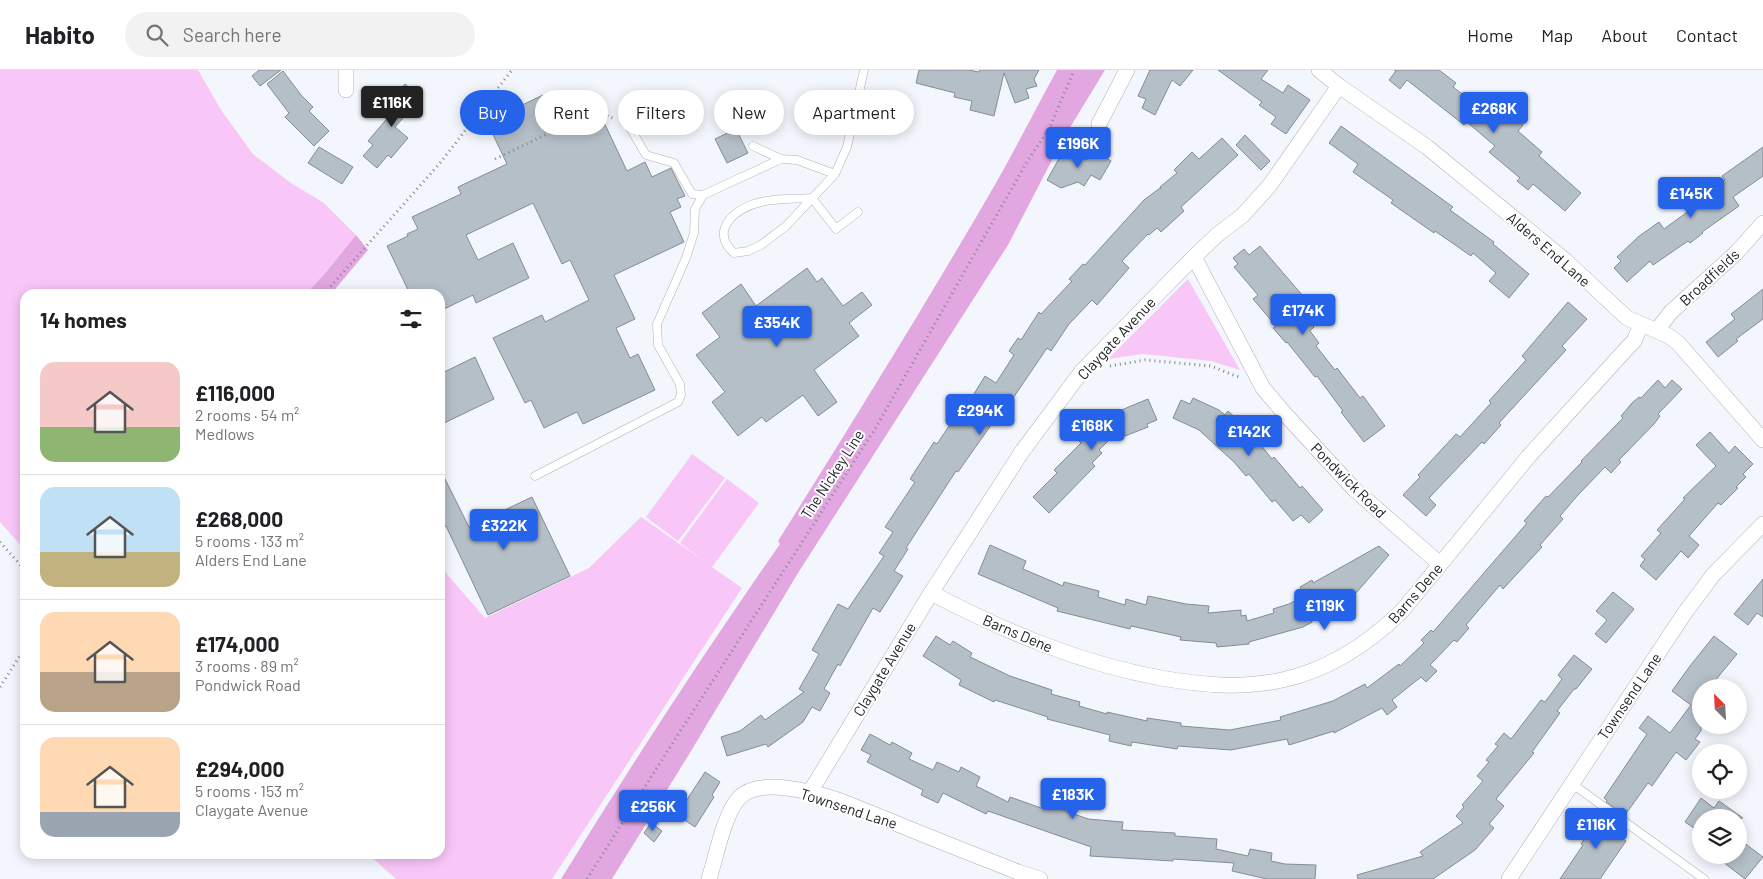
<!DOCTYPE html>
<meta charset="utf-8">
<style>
:root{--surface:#fff;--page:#f2f2f2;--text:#202124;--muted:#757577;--line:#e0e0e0;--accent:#2563eb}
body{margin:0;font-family:Barlow,sans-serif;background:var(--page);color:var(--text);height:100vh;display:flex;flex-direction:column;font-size:19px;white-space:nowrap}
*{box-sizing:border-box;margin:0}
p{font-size:16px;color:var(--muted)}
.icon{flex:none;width:28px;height:28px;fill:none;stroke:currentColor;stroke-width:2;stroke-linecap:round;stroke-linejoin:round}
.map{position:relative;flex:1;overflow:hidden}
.side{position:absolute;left:20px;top:219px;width:425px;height:570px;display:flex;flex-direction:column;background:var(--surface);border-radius:15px;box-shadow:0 2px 12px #0003}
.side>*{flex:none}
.hud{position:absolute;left:460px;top:20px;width:475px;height:45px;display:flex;gap:10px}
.needle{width:32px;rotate:336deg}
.tools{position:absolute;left:1692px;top:609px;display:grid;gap:10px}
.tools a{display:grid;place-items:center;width:55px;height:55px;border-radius:50%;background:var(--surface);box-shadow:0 2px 12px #0003;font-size:25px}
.price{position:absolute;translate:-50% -42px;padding:0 11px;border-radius:5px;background:var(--accent);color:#fff;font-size:16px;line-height:32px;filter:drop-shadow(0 1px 2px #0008)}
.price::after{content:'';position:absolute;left:50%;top:30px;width:15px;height:11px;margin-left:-8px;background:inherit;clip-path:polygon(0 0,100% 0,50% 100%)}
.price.active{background:#222;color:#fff}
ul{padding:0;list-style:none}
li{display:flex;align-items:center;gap:15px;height:125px;padding:0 20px}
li+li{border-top:1px solid var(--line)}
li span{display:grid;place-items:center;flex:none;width:140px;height:100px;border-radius:15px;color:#555}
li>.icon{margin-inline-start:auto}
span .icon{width:60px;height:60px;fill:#fffc;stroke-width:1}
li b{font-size:21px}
h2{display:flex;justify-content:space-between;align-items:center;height:60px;padding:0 20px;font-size:21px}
.chip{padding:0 18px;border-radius:22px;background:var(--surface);box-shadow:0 2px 12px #0003;font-size:18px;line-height:45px}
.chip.active{background:var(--accent);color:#fff}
header{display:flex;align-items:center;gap:30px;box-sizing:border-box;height:70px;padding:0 25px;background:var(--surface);border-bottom:1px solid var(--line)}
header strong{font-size:24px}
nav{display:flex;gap:28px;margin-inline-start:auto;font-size:18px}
.search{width:350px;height:45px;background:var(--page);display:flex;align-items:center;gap:12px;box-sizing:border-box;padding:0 18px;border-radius:28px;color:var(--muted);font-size:19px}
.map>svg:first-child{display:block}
.green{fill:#f9c6f8}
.forest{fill:#e2a7e1}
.building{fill:#b5bfc8;stroke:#848c95}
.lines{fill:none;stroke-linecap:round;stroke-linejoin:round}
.service-casing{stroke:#adb0bc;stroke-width:9}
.minor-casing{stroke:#adb0bc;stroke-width:16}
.path{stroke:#85878c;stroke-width:3;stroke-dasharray:1 4;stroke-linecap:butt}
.service{stroke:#fff;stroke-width:8}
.minor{stroke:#fff;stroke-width:15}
.labels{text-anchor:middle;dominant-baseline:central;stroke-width:4;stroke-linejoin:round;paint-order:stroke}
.street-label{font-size:15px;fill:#222327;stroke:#fff}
</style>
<header>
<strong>Habito</strong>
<div class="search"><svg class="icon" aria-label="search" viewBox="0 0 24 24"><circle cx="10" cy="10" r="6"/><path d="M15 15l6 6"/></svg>Search here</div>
<nav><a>Home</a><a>Map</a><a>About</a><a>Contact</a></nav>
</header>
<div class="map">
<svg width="1763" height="809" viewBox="0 0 1763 809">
<rect width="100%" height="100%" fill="#f4f6fd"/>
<g class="green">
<polygon points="0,0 198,0 221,40 253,84 291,113 324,133 356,165 327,201 306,224 25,224 25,480 0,452"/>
<polygon points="1188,209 1240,300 1211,291 1143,284 1108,289"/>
<polygon points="692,384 725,408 678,471 646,447"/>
<polygon points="727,409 759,433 712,497 742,518 552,809 396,809 368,784 440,784 440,496 485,548 589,498 641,447 707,493 680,473"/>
</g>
<g class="forest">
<path d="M1057,0h48l-42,69 -55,106 -210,328 -110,183 -76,123h-51c70,-114 143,-226 219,-335l-2,-3c74,-118 148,-237 218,-358 21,-37 40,-75 61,-113z"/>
<polygon points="356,165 368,180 331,224 306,224 327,201"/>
</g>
<g class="building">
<polygon points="259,0 281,0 260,16 252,6"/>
<polygon points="919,0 968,0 979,2 980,0 1039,0 1034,9 1037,16 1026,19 1029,28 1015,33 1004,3 994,46 970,40 972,31 954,27 955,23 916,13"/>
<polygon points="1150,0 1193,0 1180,16 1172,10 1155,45 1142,38 1146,29 1138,26"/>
<polygon points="1218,0 1268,0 1261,9 1283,23 1288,15 1310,30 1286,64 1271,54 1276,47 1259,35 1262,32"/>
<polygon points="1394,0 1439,0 1456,13 1453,17 1478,36 1481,32 1495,43 1501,36 1523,55 1518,61 1542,82 1539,86 1581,123 1565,141 1533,114 1528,120 1517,111 1520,108 1489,82 1495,76 1467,52 1464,55 1407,10 1400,19 1389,10 1396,1"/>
<polygon points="283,1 301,25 313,37 309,41 329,61 314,76 285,47 289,43 267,14"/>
<polygon points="405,14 421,28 395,57 408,68 391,88 388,85 377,98 363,86 373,75 368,71 391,44 384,38"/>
<polygon points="543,25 549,38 559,34 571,60 601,46 627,101 645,92 652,107 671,98 685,126 677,129 681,137 670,142 684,172 614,205 635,249 616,258 630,288 638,284 655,320 583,354 577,342 544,358 531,330 525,333 493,268 542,245 545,252 589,230 570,190 562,194 533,133 466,165 478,190 513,173 529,208 476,233 473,225 440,241 440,224 410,224 387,176 408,166 407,164 418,159 412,147 461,124 458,117 507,94 487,52"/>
<polygon points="1341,56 1453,137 1450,140 1494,172 1493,174 1529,204 1509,228 1489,211 1496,203 1473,183 1471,186 1435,161 1434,163 1391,133 1393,130 1353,102 1358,94 1329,73"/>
<polygon points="736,59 748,83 727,93 715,69"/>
<polygon points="1245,65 1270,91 1261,100 1236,75"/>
<polygon points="1222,68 1238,85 1181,137 1184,141 1161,162 1157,158 1149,165 1148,164 1122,191 1129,198 1097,235 1092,230 1069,254 1051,281 1047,278 1005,340 1003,338 958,402 956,401 906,478 908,479 894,501 903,506 880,542 873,538 840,596 838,594 824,619 830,623 820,641 812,637 803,652 768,677 766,674 727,686 721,667 740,661 761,645 765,650 804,622 799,619 819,584 812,580 820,566 838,534 848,539 884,486 879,483 893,462 885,457 915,412 910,409 934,372 937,374 953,350 956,353 985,306 996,313 1014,285 1009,281 1018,268 1021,270 1039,242 1041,244 1072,211 1069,209 1083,194 1085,195 1144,130 1160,118 1161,119 1160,117 1177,103 1174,100 1192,82 1199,89"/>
<polygon points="319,77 353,97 342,114 308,93"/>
<polygon points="1763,77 1763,106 1733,127 1739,136 1702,162 1703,163 1690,173 1688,171 1653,195 1650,191 1627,212 1614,198 1621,191 1617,187 1638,167 1659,152 1664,159 1693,138 1690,134 1725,110 1722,106"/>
<polygon points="1065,78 1086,90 1092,80 1111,91 1100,110 1091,105 1084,116 1078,112 1061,118 1047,110"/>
<polygon points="1260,176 1303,226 1295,233 1314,257 1310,261 1319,273 1316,276 1335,300 1337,298 1360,328 1363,326 1385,356 1364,372 1341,342 1343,341 1317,306 1315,307 1287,272 1286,273 1273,258 1276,256 1253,229 1258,225 1234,197 1238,194 1233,188 1244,179 1249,185"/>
<polygon points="807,198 817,212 822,208 843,236 862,222 872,235 849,253 859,266 814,300 837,332 818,346 803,325 766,352 762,347 738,366 712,332 725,322 696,285 720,267 702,243 741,214 756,236"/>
<polygon points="1763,219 1763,249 1736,269 1738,271 1718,287 1706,272 1735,249 1731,244"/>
<polygon points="1568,232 1587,249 1562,276 1566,280 1499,353 1501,355 1484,374 1482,372 1429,428 1436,435 1426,446 1403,425 1420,407 1418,405 1456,364 1460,367 1491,333 1489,331 1526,290 1522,286"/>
<polygon points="475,287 494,329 440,355 440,304"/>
<polygon points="1658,310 1665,318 1672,310 1682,319 1658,344 1660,346 1654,354 1619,390 1621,392 1611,403 1605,397 1578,425 1560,446 1563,449 1540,475 1542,477 1503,519 1500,515 1466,555 1469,558 1457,572 1454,570 1430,595 1437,601 1426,612 1421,607 1392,630 1397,637 1387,645 1382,638 1334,663 1334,661 1289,675 1287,669 1231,680 1178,676 1177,679 1132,672 1131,676 1109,671 1110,665 1047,649 1048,647 995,630 994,632 959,615 961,610 923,586 936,566 950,575 953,571 972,583 970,587 1010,606 1052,620 1051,624 1080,632 1079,636 1107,644 1107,642 1147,651 1147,648 1181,653 1181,656 1230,660 1281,650 1280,647 1333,631 1365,614 1367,618 1399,594 1400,596 1424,573 1421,570 1431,560 1433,562 1527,453 1524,451 1546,426 1548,427 1582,392 1581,391 1623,348 1621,346 1632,333 1639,327 1641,328"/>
<polygon points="1193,328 1219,340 1225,345 1228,341 1248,359 1272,389 1274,387 1300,418 1302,416 1323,440 1309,453 1301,445 1293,451 1275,430 1272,432 1249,404 1246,406 1234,392 1199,360 1173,348 1181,330 1190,334"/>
<polygon points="1148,329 1157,350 1147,354 1148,357 1125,366 1122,357 1099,380 1102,383 1092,393 1095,396 1049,443 1033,427 1057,403 1054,400 1081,373 1079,371 1089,361 1086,358 1099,345 1102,348"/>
<polygon points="1710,362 1729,383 1735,376 1753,394 1743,404 1746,407 1736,417 1738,418 1721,435 1718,433 1689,466 1699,475 1688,488 1681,481 1656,510 1640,496 1645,489 1641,486 1661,463 1657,460 1685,429 1683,428 1716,396 1696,375"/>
<polygon points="440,399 469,457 532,427 570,506 488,545 446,456 440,458"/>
<polygon points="990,475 1026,491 1023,499 1063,516 1064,512 1099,521 1098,527 1125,535 1126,529 1146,535 1148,526 1186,534 1209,536 1208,543 1241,540 1241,546 1246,545 1247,551 1274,543 1273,539 1289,534 1304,526 1300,517 1312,510 1313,513 1379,476 1389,485 1356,523 1310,547 1312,552 1303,557 1249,572 1249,574 1217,577 1216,573 1180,570 1181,567 1131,556 1130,559 1057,541 1058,538 978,504"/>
<polygon points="1763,509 1763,547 1757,543 1748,555 1734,544"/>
<polygon points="1613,522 1634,539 1606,573 1595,564 1607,550 1596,541"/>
<polygon points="1714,566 1737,584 1709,618 1701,618 1701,661 1695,669 1700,672 1686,690 1676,682 1652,716 1648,713 1625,745 1606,732 1607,730 1604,728 1647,664 1639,658 1648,646 1670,663 1691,635 1672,621 1690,596"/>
<polygon points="1574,585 1592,599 1576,619 1574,619 1557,641 1560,643 1532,682 1534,683 1496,729 1504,736 1489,754 1494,758 1475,780 1433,809 1358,809 1357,805 1423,786 1420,782 1463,753 1456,746 1464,737 1462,735 1483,711 1477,706 1489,692 1486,690 1498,676 1495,674 1504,663 1511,669 1541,630 1545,632 1562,609 1558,605"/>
<polygon points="870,664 890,675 892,672 912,683 909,689 933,700 937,692 959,702 961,697 980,707 976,716 1008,732 1010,727 1044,739 1046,734 1088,749 1123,752 1122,760 1175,763 1175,766 1217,769 1216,779 1248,786 1250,779 1272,783 1271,791 1285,794 1316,795 1315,809 1267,809 1232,801 1234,793 1173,789 1173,791 1090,786 1091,777 988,741 986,744 943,723 938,733 921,725 923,720 867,692 871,685 861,680"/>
<polygon points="705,702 720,712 712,725 714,727 695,757 677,745"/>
<polygon points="1701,728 1714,738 1719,731 1743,748 1701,748 1701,763 1685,752"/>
<polygon points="1600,741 1619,754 1614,762 1626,771 1600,809 1560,809 1583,775 1581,774 1585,768 1582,766"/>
<polygon points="651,753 662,761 654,772 644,763"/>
<polygon points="1739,769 1763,787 1745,809 1714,785 1739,785"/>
</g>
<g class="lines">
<g class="service-casing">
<g id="service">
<polyline points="625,49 646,85 674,93 692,124 703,125"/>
<polyline points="753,76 781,89"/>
<path d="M812,128c-17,1 -35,0 -51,4 -24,5 -53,28 -27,51l14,-2 13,-6 25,-19 49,-52 12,-27 17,-77"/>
<polyline points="812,128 836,159 858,142"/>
<polyline points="535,406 678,332 681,325 680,314 658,275 657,254 686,188 694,163 695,139 703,125 781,89 797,90 835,104"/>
<polyline points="1571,713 1704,809"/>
</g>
</g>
<g class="minor-casing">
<g id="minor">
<polyline points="1319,0 1339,16 1427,77 1566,191 1627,248 1669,266 1678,273 1763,370"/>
<polyline points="346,20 346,0"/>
<polyline points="1099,54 1127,0"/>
<polyline points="1194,187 1263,318 1285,344 1355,420 1440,494"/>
<polyline points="1657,260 1671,242 1736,183 1763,153"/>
<path d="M931,523c73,38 148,70 230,85 40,7 81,11 121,2 47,-10 86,-36 120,-69l127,-155 100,-110 5,-5 7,-16"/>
<polyline points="810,722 931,523 1021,383 1082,301 1194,187 1217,165 1243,145 1270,115 1339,16"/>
<path d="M709,809c7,-22 15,-65 30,-81 16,-17 50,-10 70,-6 27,5 53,18 79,28 43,18 87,35 130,52l22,7"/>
<polyline points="1509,809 1684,544 1713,505 1763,454"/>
</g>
</g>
<g class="path">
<polyline points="495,89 604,37 608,47 613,48"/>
<polyline points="324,224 440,93 512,0"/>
<polyline points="1110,296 1145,290 1211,296 1241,308"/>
<polyline points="0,472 25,500"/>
<polyline points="0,617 25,578"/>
<polyline points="587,809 672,674 875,359 1028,90 1049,59 1074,0"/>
</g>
<use href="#service" class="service"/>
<use href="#minor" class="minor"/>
</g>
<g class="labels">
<g class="street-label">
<text transform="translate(1549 179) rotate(41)">Alders End Lane</text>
<text transform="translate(1709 207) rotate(-43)">Broadfields</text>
<text transform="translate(1116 268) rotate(-47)">Claygate Avenue</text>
<text transform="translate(832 404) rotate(-57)">The Nickey Line</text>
<text transform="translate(1349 410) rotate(45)">Pondwick Road</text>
<text transform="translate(1415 523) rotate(-49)">Barns Dene</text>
<text transform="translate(1018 563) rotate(23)">Barns Dene</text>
<text transform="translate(884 599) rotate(-59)">Claygate Avenue</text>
<text transform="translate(1629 626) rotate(-56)">Townsend Lane</text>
<text transform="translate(849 738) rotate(18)">Townsend Lane</text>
</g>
</g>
</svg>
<div class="tools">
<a><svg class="needle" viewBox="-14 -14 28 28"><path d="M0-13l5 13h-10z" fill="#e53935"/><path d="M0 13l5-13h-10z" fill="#757577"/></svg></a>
<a><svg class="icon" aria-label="locate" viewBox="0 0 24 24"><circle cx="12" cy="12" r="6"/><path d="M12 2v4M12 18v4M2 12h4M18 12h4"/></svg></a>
<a><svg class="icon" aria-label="layers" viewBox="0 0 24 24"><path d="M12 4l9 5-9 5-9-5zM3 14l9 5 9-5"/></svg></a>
</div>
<b class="price active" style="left:392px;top:58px">£116K</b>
<b class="price" style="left:1494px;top:64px">£268K</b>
<b class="price" style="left:1078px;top:99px">£196K</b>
<b class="price" style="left:1691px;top:149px">£145K</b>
<b class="price" style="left:1303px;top:266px">£174K</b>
<b class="price" style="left:777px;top:278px">£354K</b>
<b class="price" style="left:980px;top:366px">£294K</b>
<b class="price" style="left:1092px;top:381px">£168K</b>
<b class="price" style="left:1249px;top:387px">£142K</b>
<b class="price" style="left:504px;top:481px">£322K</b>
<b class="price" style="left:1325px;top:561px">£119K</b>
<b class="price" style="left:1073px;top:750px">£183K</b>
<b class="price" style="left:653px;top:762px">£256K</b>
<b class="price" style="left:1596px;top:780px">£116K</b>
<div class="hud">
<a class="chip active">Buy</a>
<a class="chip">Rent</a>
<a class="chip">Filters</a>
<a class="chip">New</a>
<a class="chip">Apartment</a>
</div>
<section class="side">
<h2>14 homes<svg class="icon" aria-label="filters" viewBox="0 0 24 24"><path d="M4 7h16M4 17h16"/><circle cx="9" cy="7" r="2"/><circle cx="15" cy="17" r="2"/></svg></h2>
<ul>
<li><span style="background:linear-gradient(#f6c9c9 65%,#8fb573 0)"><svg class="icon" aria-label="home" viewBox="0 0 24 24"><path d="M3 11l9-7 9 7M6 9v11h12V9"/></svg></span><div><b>£116,000</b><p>2 rooms · 54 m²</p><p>Medlows</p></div></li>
<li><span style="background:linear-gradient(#bfe0f5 65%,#c2b280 0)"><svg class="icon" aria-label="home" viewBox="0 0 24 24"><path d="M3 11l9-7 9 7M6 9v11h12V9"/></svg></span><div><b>£268,000</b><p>5 rooms · 133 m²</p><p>Alders End Lane</p></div></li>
<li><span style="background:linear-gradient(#ffd9b3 60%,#b9a48a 0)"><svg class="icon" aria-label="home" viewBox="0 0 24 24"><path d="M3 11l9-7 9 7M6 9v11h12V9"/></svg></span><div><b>£174,000</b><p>3 rooms · 89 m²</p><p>Pondwick Road</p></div></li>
<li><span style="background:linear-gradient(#ffd9b3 75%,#9aa5b1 0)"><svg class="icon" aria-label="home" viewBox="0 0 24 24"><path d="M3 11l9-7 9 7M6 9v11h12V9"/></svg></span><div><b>£294,000</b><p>5 rooms · 153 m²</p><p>Claygate Avenue</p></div></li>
</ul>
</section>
</div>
